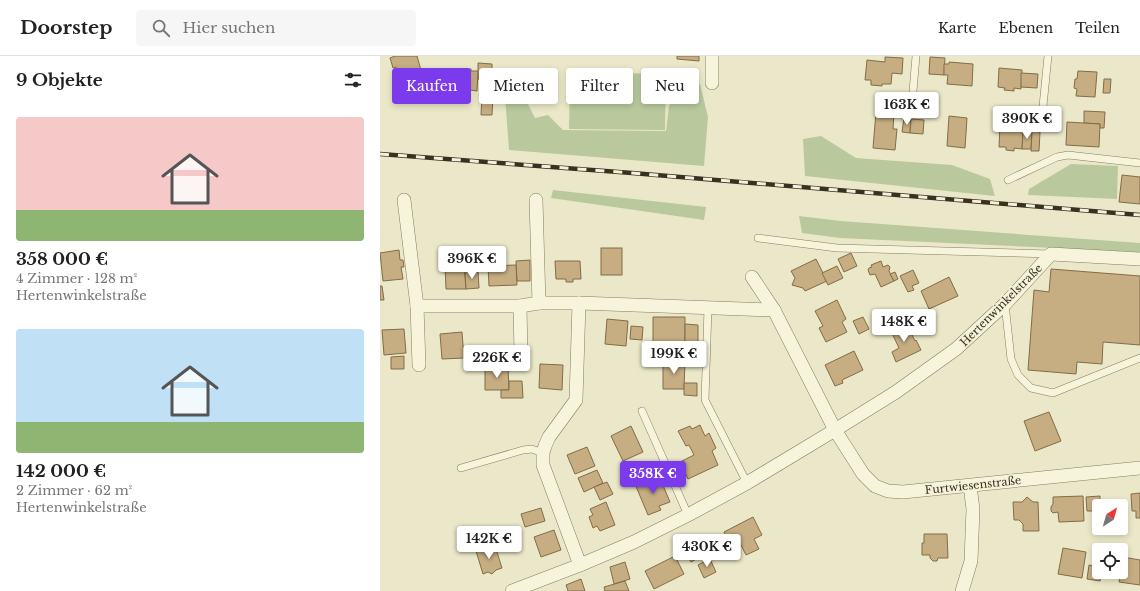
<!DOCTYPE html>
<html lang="de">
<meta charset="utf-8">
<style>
:root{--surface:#fff;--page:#f6f6f6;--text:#222;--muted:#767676;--line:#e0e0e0;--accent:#7c3aed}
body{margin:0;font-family:"Libre Baskerville",serif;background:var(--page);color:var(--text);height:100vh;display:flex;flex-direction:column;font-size:15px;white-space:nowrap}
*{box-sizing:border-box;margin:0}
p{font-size:13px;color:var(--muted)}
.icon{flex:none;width:22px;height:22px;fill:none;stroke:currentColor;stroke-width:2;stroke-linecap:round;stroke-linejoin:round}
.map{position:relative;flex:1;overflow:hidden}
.panel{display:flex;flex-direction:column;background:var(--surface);width:380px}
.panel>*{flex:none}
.banner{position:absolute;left:12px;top:12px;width:380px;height:36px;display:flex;gap:8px}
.needle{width:26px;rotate:37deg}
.fabs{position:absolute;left:712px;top:443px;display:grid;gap:8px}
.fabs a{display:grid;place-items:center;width:36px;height:36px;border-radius:4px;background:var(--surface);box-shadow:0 2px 6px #0003;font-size:20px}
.price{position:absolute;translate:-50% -34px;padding:0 9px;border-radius:4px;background:#fff;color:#222;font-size:13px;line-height:26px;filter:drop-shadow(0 1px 2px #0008)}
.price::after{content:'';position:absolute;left:50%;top:24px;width:12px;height:9px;margin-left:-6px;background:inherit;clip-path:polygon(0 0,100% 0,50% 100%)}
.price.current{background:var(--accent);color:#fff}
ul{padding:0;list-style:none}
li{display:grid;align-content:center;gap:8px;height:212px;padding:0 16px}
li span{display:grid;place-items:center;height:124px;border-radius:4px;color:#555}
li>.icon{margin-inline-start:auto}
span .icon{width:72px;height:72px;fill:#fffc;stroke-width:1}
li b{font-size:17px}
h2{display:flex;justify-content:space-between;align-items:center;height:48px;padding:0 16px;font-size:17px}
.chip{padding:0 14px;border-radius:4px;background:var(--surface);box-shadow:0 2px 6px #0003;font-size:14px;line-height:36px}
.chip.current{background:var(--accent);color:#fff}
header{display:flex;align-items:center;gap:24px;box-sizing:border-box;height:56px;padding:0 20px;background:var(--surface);border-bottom:1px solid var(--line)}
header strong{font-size:19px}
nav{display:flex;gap:22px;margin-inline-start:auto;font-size:14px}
.search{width:280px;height:36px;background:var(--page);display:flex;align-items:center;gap:10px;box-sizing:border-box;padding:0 14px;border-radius:4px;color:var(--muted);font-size:15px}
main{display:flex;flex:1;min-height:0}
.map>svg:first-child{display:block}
.green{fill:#bac99d}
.building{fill:#c6ad82;stroke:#836c46}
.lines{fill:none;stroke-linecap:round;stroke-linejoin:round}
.service-casing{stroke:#867c5f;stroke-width:8}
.minor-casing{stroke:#867c5f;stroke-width:14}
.service{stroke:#f6f4db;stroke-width:7}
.minor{stroke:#f6f4db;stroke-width:13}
.rail-casing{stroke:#383121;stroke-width:4.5}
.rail{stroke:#f3f1d8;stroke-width:3;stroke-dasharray:9;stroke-linecap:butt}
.labels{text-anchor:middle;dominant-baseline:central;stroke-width:3;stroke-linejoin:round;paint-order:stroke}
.street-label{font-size:11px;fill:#383121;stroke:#f3f1d8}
</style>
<header>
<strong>Doorstep</strong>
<div class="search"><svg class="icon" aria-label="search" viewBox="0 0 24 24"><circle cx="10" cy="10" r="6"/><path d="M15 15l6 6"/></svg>Hier suchen</div>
<nav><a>Karte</a><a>Ebenen</a><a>Teilen</a></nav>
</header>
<main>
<section class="panel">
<h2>9 Objekte<svg class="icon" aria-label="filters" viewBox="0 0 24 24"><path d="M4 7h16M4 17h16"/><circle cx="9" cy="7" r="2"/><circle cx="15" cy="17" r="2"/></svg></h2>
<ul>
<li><span style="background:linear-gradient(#f6c9c9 75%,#8fb573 0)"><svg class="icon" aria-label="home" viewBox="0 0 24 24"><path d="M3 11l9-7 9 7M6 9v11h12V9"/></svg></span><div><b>358 000 €</b><p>4 Zimmer · 128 m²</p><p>Hertenwinkelstraße</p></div></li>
<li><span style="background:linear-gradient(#bfe0f5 75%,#8fb573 0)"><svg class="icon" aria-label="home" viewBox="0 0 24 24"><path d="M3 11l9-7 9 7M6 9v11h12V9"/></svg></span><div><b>142 000 €</b><p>2 Zimmer · 62 m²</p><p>Hertenwinkelstraße</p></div></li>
</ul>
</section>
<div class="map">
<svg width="760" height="535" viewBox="0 0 760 535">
<rect width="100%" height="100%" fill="#ebe8c9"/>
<g class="green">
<polygon points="190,16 286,18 285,74 189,73"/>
<polygon points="304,23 320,28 328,61 324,110 129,94 124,27 140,32 155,62 168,59 183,74 286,75 289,50"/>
<polygon points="441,80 476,102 572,109 610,123 615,140 425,120 423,83"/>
<polygon points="691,108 738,110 737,143 648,139 649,133"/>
<polygon points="173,134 326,151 324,164 171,142"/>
<polygon points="419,160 461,165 760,187 760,196 460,182 422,177"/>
</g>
<g class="building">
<polygon points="15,0 37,0 44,25 21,31 16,11 13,12 10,2"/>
<polygon points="297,0 319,0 319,5 297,3"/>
<polygon points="505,1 523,2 522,18 512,17 511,28 502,28 502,30 491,29 491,24 485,24 487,4 505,6"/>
<polygon points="550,1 565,2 564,19 549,18"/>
<polygon points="569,6 593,8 592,30 567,28 568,19 564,19 564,8 569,8"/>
<polygon points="98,7 112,8 112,23 98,23"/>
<polygon points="619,12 642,14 641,33 634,32 634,35 624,34 625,32 618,31"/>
<polygon points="79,13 91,13 91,15 98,15 97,35 90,34 90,37 76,37 76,34 71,34 71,14 79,15"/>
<polygon points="698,15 717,16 715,41 696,40 697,33 694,32 695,23 697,23"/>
<polygon points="641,17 658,18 657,32 641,31"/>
<polygon points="724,23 731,23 730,37 723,37"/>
<polygon points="102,38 113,39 112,59 101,59"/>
<polygon points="704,55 725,56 724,72 720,72 720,68 704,67"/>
<polygon points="496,56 514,57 513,73 517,73 515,94 493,92"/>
<polygon points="569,60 587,62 585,92 567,90"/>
<polygon points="524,62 531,63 530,77 522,76"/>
<polygon points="531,63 544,64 543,78 530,77"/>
<polygon points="687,66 720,68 719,91 686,89"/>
<polygon points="620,69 644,71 642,93 634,92 634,95 626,94 626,91 619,91"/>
<polygon points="643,75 652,75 651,93 642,93"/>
<polygon points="652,75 660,76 659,95 651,95"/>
<polygon points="742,119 760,121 760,148 739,146"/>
<rect x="221" y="192" width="21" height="27"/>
<polygon points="19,194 20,204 23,204 24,211 21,211 23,223 3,225 0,197"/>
<polygon points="471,197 477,210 464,216 458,203"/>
<polygon points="436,203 447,225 425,235 423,232 412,229 415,222 411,215"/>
<polygon points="150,204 150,225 137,225 136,205"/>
<polygon points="175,205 200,205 201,223 193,223 193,226 186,226 186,223 176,223"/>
<polygon points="501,205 503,211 508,209 510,211 509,215 514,225 501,231 495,218 490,219 488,214 489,212 492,211 491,209"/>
<polygon points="84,208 86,233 66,233 65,209"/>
<polygon points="136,209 137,229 109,230 108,210"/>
<polygon points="457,210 463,222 448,229 442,217"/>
<polygon points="671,213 760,220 760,289 723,286 722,308 697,306 696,318 648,314 654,234 669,236"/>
<polygon points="533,214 539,227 532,230 534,234 528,236 520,220"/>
<polygon points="98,216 99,232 86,233 85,217"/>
<polygon points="515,216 518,223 514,225 510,218"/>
<polygon points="569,221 578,240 549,253 541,235"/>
<polygon points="0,230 2,230 4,244 0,244"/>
<polygon points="457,244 466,263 462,266 467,276 446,286 439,272 443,270 435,255"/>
<polygon points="273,261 305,261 305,287 273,286"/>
<polygon points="483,261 489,273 479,278 473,265"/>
<polygon points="227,263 248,265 246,290 225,288"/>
<polygon points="526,267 535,285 536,284 541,294 516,306 512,296 519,292 511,275"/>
<polygon points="305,268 318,269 318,287 305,287"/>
<polygon points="251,270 263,271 262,284 250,283"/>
<polygon points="24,273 26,297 4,299 2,274"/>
<polygon points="82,276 84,302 62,303 60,278"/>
<polygon points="474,295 483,314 462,324 463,327 455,330 445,309"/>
<polygon points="24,300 24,313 11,313 11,301"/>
<polygon points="283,304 305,305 304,333 283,333"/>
<polygon points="160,308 183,309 182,334 159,332"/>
<polygon points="128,311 129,334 105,334 105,312"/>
<polygon points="129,325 142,325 143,342 121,342 121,334 129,334"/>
<polygon points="304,327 317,327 317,340 304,339"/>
<polygon points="669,356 681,385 655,395 644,365"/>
<polygon points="320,369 325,380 329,377 336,392 332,395 338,409 308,423 300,406 314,399 309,389 306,390 298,375 310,370 312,373"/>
<polygon points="251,370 263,396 243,405 231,380"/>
<polygon points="207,391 215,410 195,418 187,399"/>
<polygon points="273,407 279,420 262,427 256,414"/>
<polygon points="217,414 223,427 204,436 198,422"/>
<polygon points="279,420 290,446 279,450 281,454 268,459 255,428 261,425 262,427"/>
<polygon points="227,426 233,438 220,444 214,431"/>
<polygon points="760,437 760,462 756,462 756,455 752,455 751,438"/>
<polygon points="703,440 704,465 679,466 678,456 673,457 671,455 671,451 673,448 673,441"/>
<polygon points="720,440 720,450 719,450 719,455 707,455 706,441"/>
<polygon points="647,441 653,446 658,446 659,475 643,475 643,468 639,464 634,464 633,446 642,446"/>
<polygon points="226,446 235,469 220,475 217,470 213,472 209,461 213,459 210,453"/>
<polygon points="161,452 165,465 145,471 141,458"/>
<polygon points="373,461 382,479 374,483 379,493 366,499 361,489 353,493 344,476"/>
<polygon points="174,474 181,494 161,501 154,481"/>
<polygon points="125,475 130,491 117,495 112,479"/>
<polygon points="544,478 567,478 568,502 558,502 557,505 553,505 550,502 550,499 542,499 542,487 544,487"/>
<polygon points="322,487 327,497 311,506 305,495"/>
<polygon points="115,490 122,512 116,514 112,518 108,516 103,518 96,495"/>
<polygon points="683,492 706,496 702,522 678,518"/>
<polygon points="295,500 304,518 274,533 265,515"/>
<polygon points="743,501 760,504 760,529 739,526 741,516 741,508 742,508"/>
<polygon points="330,503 336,516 324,522 318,509"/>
<polygon points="245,506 250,523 234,528 230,511"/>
<polygon points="709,509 719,511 719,516 722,516 720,525 707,523"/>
<polygon points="201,523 205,535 188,535 186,529"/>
<polygon points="245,525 249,535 225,535 224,531"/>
</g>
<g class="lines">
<g class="service-casing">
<g id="service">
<polyline points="532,47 536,0"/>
<polyline points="663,50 668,0"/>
<polyline points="628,124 677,101 688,99 760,107"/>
<polyline points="378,182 457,192 671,198"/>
<polyline points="625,248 631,303 638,319 651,332 673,337 760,302"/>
<polyline points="328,252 325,344 367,427"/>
<polyline points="262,355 308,459"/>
<polyline points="81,412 143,394 152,393 163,397"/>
</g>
</g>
<g class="minor-casing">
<g id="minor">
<polyline points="332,0 332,27"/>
<polyline points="24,144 37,250 39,309"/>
<polyline points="156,144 159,247"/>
<polyline points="372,221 394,254 455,374 483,418 495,430 508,435 523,436 760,412"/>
<polyline points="199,247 196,344 169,381 165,390 163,397 163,409 200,509"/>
<polyline points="37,250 140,250 159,247 199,247 394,254"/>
<polyline points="140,250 141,299"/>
<polyline points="132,535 200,509 254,486 308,459 367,427 455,374 516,336 576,293 625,248 671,198 760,203"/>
<polyline points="582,535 591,505 593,453 590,430"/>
</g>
</g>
<use href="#service" class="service"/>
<use href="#minor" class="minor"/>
<g class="rail-casing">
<polyline id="rail" points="0,98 252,117 760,159"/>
</g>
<use href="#rail" class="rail"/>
</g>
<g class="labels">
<g class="street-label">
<text transform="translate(621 249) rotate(-45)">Hertenwinkelstraße</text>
<text transform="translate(593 429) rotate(-6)">Furtwiesenstraße</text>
</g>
</g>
</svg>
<div class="fabs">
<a><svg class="needle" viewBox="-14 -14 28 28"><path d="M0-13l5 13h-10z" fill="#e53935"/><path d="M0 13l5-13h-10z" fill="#767676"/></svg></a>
<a><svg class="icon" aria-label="locate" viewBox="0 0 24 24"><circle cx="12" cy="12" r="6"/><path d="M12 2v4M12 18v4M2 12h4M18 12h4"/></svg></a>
</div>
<b class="price" style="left:527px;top:70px">163K €</b>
<b class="price" style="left:647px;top:84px">390K €</b>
<b class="price" style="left:92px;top:224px">396K €</b>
<b class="price" style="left:524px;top:287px">148K €</b>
<b class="price" style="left:294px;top:319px">199K €</b>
<b class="price" style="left:117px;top:323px">226K €</b>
<b class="price current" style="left:273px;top:439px">358K €</b>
<b class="price" style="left:109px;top:504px">142K €</b>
<b class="price" style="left:327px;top:512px">430K €</b>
<div class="banner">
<a class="chip current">Kaufen</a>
<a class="chip">Mieten</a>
<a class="chip">Filter</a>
<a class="chip">Neu</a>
</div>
</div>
</main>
